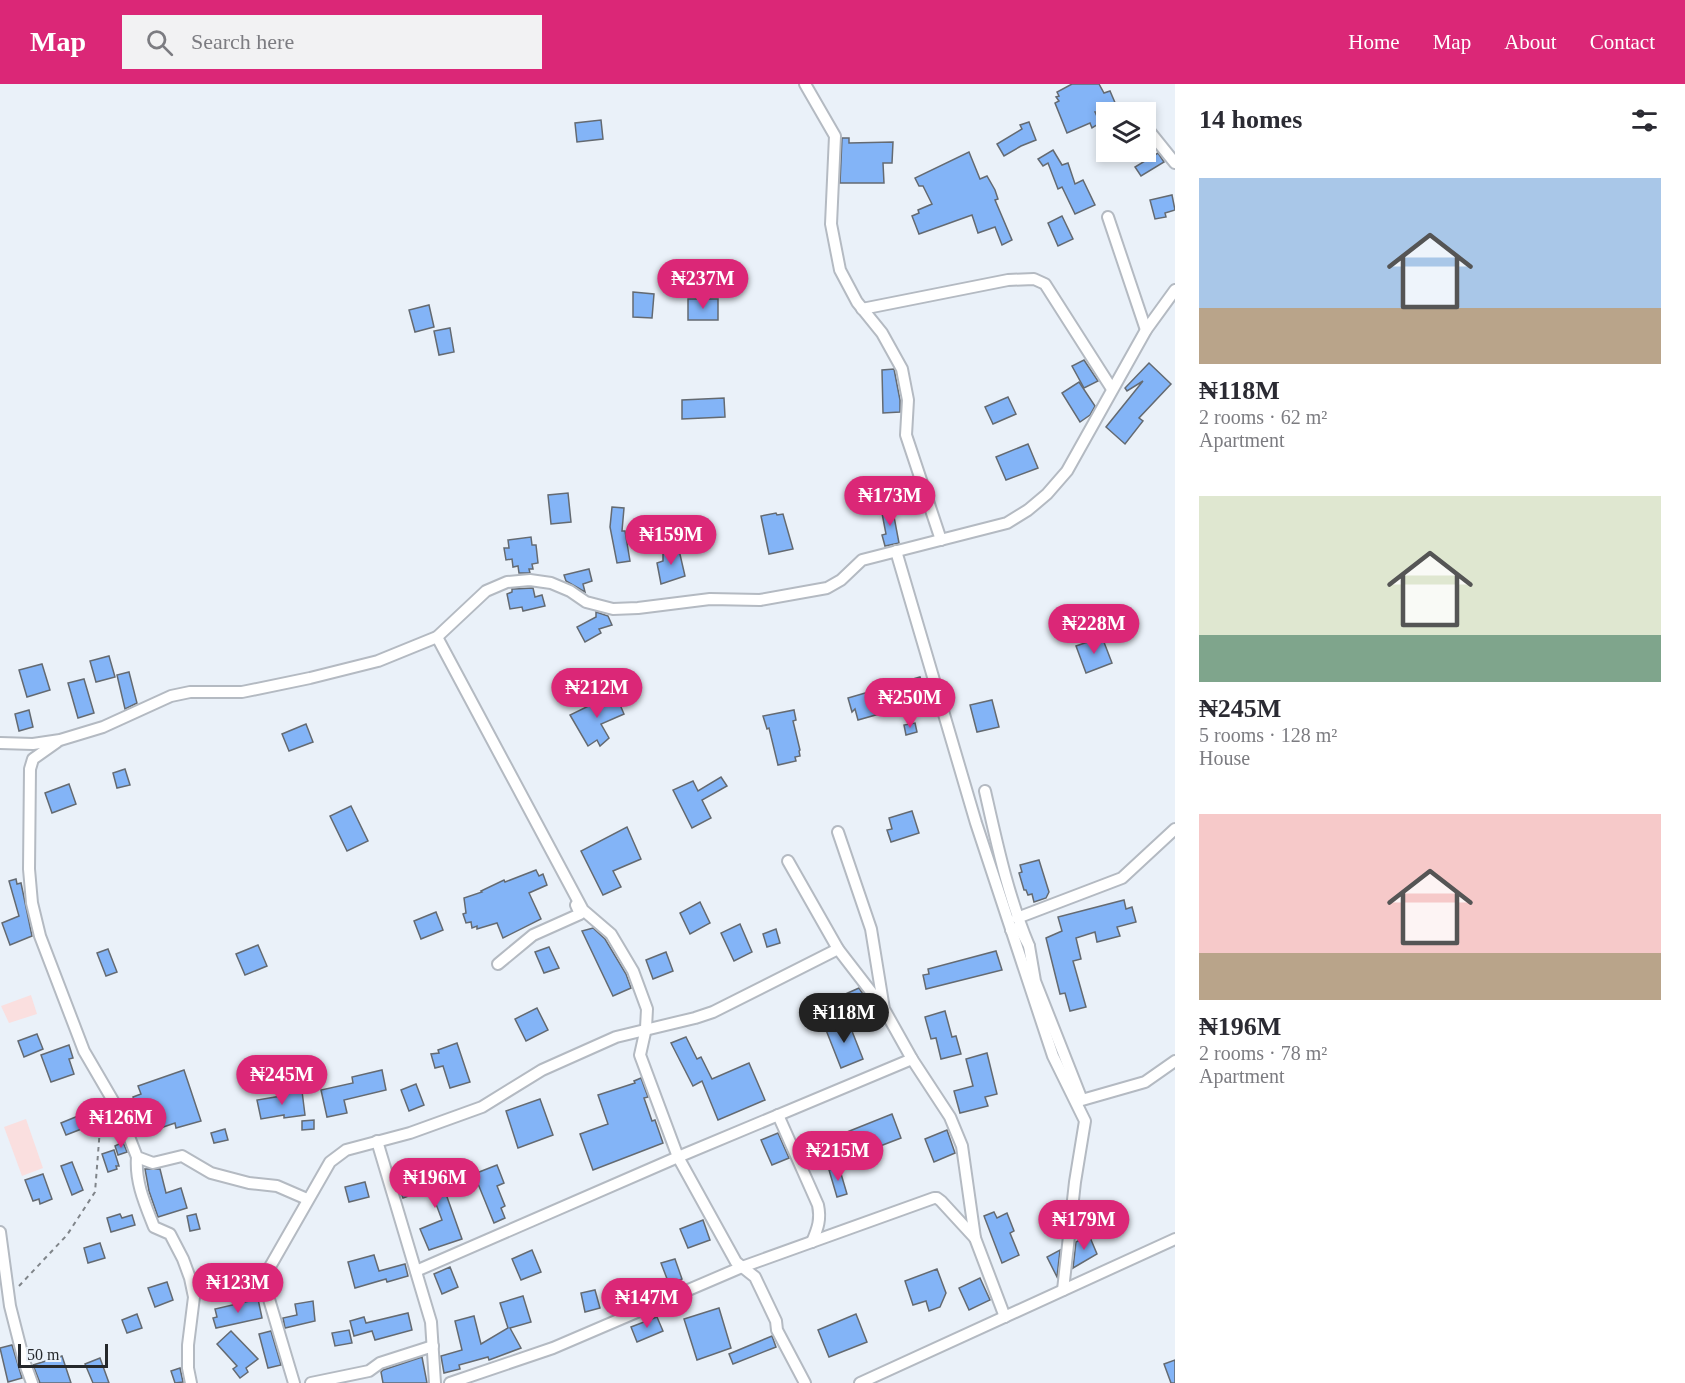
<!DOCTYPE html>
<meta charset="utf-8">
<style>
:root{--surface:#fff;--page:#f2f2f3;--text:#2b2b33;--muted:#7c7c81;--accent:#db2777}
body{margin:0;font-family:"Times New Roman",serif;background:var(--page);color:var(--text);height:100vh;display:flex;flex-direction:column;font-size:22px;white-space:nowrap}
*{box-sizing:border-box;margin:0}
p{font-size:20px;color:var(--muted)}
.icon{flex:none;width:33px;height:33px;fill:none;stroke:currentColor;stroke-width:2;stroke-linecap:round;stroke-linejoin:round}
.map{position:relative;flex:1;overflow:hidden}
.side{display:flex;flex-direction:column;background:var(--surface);width:510px}
.side>*{flex:none}
.controls{position:absolute;left:1096px;top:18px;display:grid;gap:12px}
.controls a{display:grid;place-items:center;width:60px;height:60px;border-radius:0px;background:var(--surface);box-shadow:0 3px 9px #0003;font-size:30px}
.scale{position:absolute;left:18px;bottom:15px;width:90px;box-sizing:border-box;padding-left:6px;border:3px solid #25282b;border-top:0;font-size:16px;line-height:21px;white-space:nowrap;color:#25282b;-webkit-text-stroke:4px #eaf1f9;paint-order:stroke}
.price{position:absolute;translate:-50% -51px;padding:0 14px;border-radius:21px;background:var(--accent);color:#fff;font-size:20px;line-height:39px;filter:drop-shadow(0 2px 3px #0008)}
.price::after{content:'';position:absolute;left:50%;top:36px;width:18px;height:14px;margin-left:-9px;background:inherit;clip-path:polygon(0 0,100% 0,50% 100%)}
.price.active{background:#222;color:#fff}
ul{padding:0;list-style:none}
li{display:grid;align-content:center;gap:12px;height:318px;padding:0 24px}
li span{display:grid;place-items:center;height:186px;border-radius:0px;color:#555}
li>.icon{margin-inline-start:auto}
span .icon{width:108px;height:108px;fill:#fffc;stroke-width:1}
li b{font-size:26px}
h2{display:flex;justify-content:space-between;align-items:center;height:72px;padding:0 24px;font-size:26px}
header{display:flex;align-items:center;gap:36px;box-sizing:border-box;height:84px;padding:0 30px;background:var(--accent);color:#fff}
header strong{font-size:28px}
nav{display:flex;gap:33px;margin-inline-start:auto;font-size:21px}
.search{width:420px;height:54px;background:var(--page);display:flex;align-items:center;gap:15px;box-sizing:border-box;padding:0 21px;border-radius:0px;color:var(--muted);font-size:22px}
main{display:flex;flex:1;min-height:0}
.map>svg:first-child{display:block}
.medical{fill:#fadfdf}
.building{fill:#83b4f7;stroke:#646a71;stroke-width:1.5}
.lines{fill:none;stroke-linecap:round;stroke-linejoin:round}
.minor-casing{stroke:#b4bac2;stroke-width:14}
.path{stroke:#80858a;stroke-width:2;stroke-dasharray:4.5 4.5;stroke-linecap:butt}
.minor{stroke:#fff;stroke-width:10}
</style>
<header>
<strong>Map</strong>
<div class="search"><svg class="icon" aria-label="search" viewBox="0 0 24 24"><circle cx="10" cy="10" r="6"/><path d="M15 15l6 6"/></svg>Search here</div>
<nav><a>Home</a><a>Map</a><a>About</a><a>Contact</a></nav>
</header>
<main>
<div class="map">
<svg width="1175" height="1299" viewBox="0 0 1175 1299">
<rect width="100%" height="100%" fill="#eaf1f9"/>
<g class="medical">
<polygon points="31,911 37,930 9,939 1,922"/>
<polygon points="26,1035 43,1084 22,1092 4,1043"/>
</g>
<g class="building">
<polygon points="1072,0 1099,0 1104,9 1110,7 1119,28 1095,28 1100,39 1092,44 1090,39 1067,49 1055,19 1059,17 1056,13 1059,12 1057,8"/>
<polygon points="601,36 603,55 577,58 575,39"/>
<polygon points="1029,38 1036,56 1021,62 1004,72 997,60 1022,45 1020,41"/>
<polygon points="842,54 849,54 849,59 893,58 892,79 883,79 884,99 840,99"/>
<polygon points="1053,66 1062,81 1068,79 1075,100 1083,96 1095,121 1075,130 1062,103 1058,105 1048,79 1043,82 1038,75"/>
<polygon points="969,68 980,95 987,92 995,106 998,115 995,116 1012,156 1002,161 995,143 978,149 972,131 919,150 912,132 919,129 918,126 932,120 923,102 919,102 915,94"/>
<polygon points="1158,69 1164,78 1141,92 1135,83"/>
<polygon points="1172,111 1175,126 1165,129 1166,133 1155,135 1150,116"/>
<polygon points="1062,132 1073,155 1058,162 1048,139"/>
<polygon points="633,208 654,210 652,234 633,233"/>
<rect x="688" y="215" width="30" height="21"/>
<polygon points="429,221 434,243 415,248 409,226"/>
<polygon points="450,244 454,268 439,271 434,247"/>
<polygon points="1084,276 1098,297 1084,304 1072,282"/>
<polygon points="1149,279 1171,300 1139,334 1143,337 1125,360 1106,343 1143,297 1127,307 1125,304"/>
<polygon points="894,285 900,316 900,328 883,329 882,286"/>
<polygon points="1079,298 1095,322 1090,331 1080,338 1062,309"/>
<polygon points="1008,313 1016,330 993,340 985,323"/>
<polygon points="724,314 725,333 682,335 682,316"/>
<polygon points="1028,360 1038,384 1006,396 996,373"/>
<polygon points="568,409 571,438 551,440 548,411"/>
<polygon points="892,422 899,459 885,462 882,451 886,450 881,424"/>
<polygon points="612,423 624,424 622,447 625,447 630,477 617,479 610,443"/>
<polygon points="776,429 777,431 783,430 793,465 769,470 761,432"/>
<polygon points="531,453 532,461 536,461 538,479 532,480 533,485 529,485 530,489 519,489 518,482 513,483 512,475 506,476 504,464 509,464 508,456"/>
<polygon points="675,464 676,467 679,466 685,492 661,500 657,479 663,477 663,467"/>
<polygon points="589,485 592,497 583,500 585,508 566,497 564,491"/>
<polygon points="533,504 535,513 542,511 545,522 523,527 522,523 510,525 507,510 512,508 512,505 514,505"/>
<polygon points="596,528 608,532 612,541 599,545 601,549 585,558 577,543 596,533"/>
<polygon points="1102,553 1112,579 1086,589 1076,562"/>
<polygon points="109,572 115,593 96,598 90,577"/>
<polygon points="42,580 50,606 27,613 19,586"/>
<polygon points="129,588 137,619 125,625 117,591"/>
<polygon points="920,593 923,601 927,600 932,615 858,636 855,625 852,628 848,614"/>
<polygon points="84,595 94,629 78,634 68,599"/>
<polygon points="615,609 624,630 601,640 609,654 600,662 597,656 588,662 570,631"/>
<polygon points="992,616 999,643 977,648 970,621"/>
<polygon points="29,626 33,643 19,647 15,630"/>
<polygon points="794,626 796,636 793,637 800,666 799,667 800,672 795,673 796,677 778,681 769,644 767,645 763,632"/>
<polygon points="915,639 917,648 906,651 904,641"/>
<polygon points="306,640 313,658 289,667 282,650"/>
<polygon points="125,685 130,701 117,704 113,689"/>
<polygon points="721,693 727,702 702,716 711,734 692,744 673,706 693,697 698,707"/>
<polygon points="69,700 76,720 52,729 45,709"/>
<polygon points="351,722 368,757 347,767 330,732"/>
<polygon points="912,727 919,749 891,758 887,746 892,745 889,734"/>
<polygon points="627,743 641,775 613,787 621,803 603,811 581,767"/>
<polygon points="1039,776 1049,808 1046,814 1034,818 1032,810 1028,811 1026,806 1024,806 1019,789 1022,788 1020,781"/>
<polygon points="536,786 539,792 543,790 547,801 529,809 541,835 503,854 497,839 477,845 477,842 472,844 471,838 466,839 463,830 466,829 464,814 482,808 481,807 504,796 505,798"/>
<polygon points="16,795 17,800 21,799 32,852 10,861 2,839 19,832 9,797"/>
<polygon points="1124,816 1126,825 1132,823 1136,838 1117,843 1120,852 1097,858 1095,848 1076,854 1081,875 1073,877 1086,923 1070,927 1065,909 1060,910 1046,854 1062,847 1058,833"/>
<polygon points="700,818 710,839 690,850 680,829"/>
<polygon points="436,828 443,846 421,855 414,837"/>
<polygon points="740,840 752,868 734,877 721,849"/>
<polygon points="593,844 605,855 626,890 631,904 613,912 582,847"/>
<polygon points="776,845 780,859 767,863 763,850"/>
<polygon points="258,861 267,882 245,891 236,870"/>
<polygon points="549,863 559,884 544,889 535,868"/>
<polygon points="108,865 117,888 106,892 97,869"/>
<polygon points="996,867 1002,886 926,905 923,891 929,890 928,885"/>
<polygon points="666,868 673,887 653,895 646,876"/>
<polygon points="859,904 872,924 841,937 832,916"/>
<polygon points="537,924 548,946 526,957 515,935"/>
<polygon points="945,927 952,953 956,952 961,970 941,975 936,954 931,955 925,933"/>
<polygon points="848,937 863,975 841,984 826,946"/>
<polygon points="37,950 43,965 24,973 18,957"/>
<polygon points="686,953 697,975 701,973 712,995 749,979 765,1016 718,1036 702,997 693,1002 671,959"/>
<polygon points="457,959 470,998 450,1004 443,982 435,984 431,970 439,969 438,966"/>
<polygon points="69,961 73,974 69,975 74,990 51,998 41,971"/>
<polygon points="987,969 997,1010 985,1013 988,1022 960,1029 954,1007 973,1002 966,975"/>
<polygon points="184,986 201,1037 176,1044 175,1039 137,1052 131,1036 135,1035 131,1022 135,1020 133,1013 141,1010 138,1002"/>
<polygon points="382,986 386,1006 344,1016 347,1029 327,1033 321,1006 353,999 352,993"/>
<polygon points="641,994 648,1013 644,1014 652,1037 655,1036 663,1059 593,1086 580,1050 608,1040 598,1011 635,999 634,997"/>
<polygon points="416,1000 424,1021 409,1027 401,1006"/>
<polygon points="302,1007 305,1031 284,1034 284,1031 261,1035 257,1016 281,1012 281,1010"/>
<polygon points="540,1015 553,1051 518,1064 506,1027"/>
<polygon points="892,1030 901,1054 836,1079 827,1056"/>
<polygon points="78,1032 84,1044 66,1051 61,1039"/>
<polygon points="314,1036 314,1045 302,1046 302,1037"/>
<polygon points="225,1045 228,1056 214,1059 211,1049"/>
<polygon points="947,1046 955,1069 934,1078 925,1055"/>
<polygon points="778,1049 789,1074 772,1081 761,1056"/>
<polygon points="123,1058 127,1068 118,1071 115,1062"/>
<polygon points="114,1066 119,1082 116,1082 117,1085 108,1088 102,1070"/>
<polygon points="72,1078 83,1106 72,1111 61,1082"/>
<polygon points="497,1081 504,1099 497,1102 505,1122 501,1124 505,1134 494,1139 474,1090"/>
<polygon points="839,1083 847,1110 837,1113 829,1086"/>
<polygon points="145,1085 160,1085 166,1109 181,1104 187,1124 158,1133 149,1107"/>
<polygon points="435,1086 435,1088 444,1086 446,1095 441,1096 462,1155 429,1166 420,1145 442,1136 430,1104 403,1114 398,1101"/>
<polygon points="43,1090 52,1115 40,1120 39,1115 33,1117 25,1096"/>
<polygon points="365,1098 369,1113 349,1118 345,1103"/>
<polygon points="994,1128 997,1134 1007,1129 1014,1147 1010,1149 1019,1171 1002,1179 984,1132"/>
<polygon points="120,1130 122,1134 132,1131 135,1141 111,1148 107,1134"/>
<polygon points="196,1130 200,1145 190,1147 187,1132"/>
<polygon points="703,1136 710,1156 688,1164 680,1145"/>
<polygon points="1089,1151 1097,1170 1073,1184 1076,1158"/>
<polygon points="100,1159 105,1174 88,1179 84,1164"/>
<polygon points="532,1166 541,1188 521,1196 512,1175"/>
<polygon points="1060,1166 1057,1193 1047,1173"/>
<polygon points="374,1171 379,1187 405,1180 408,1192 387,1198 386,1195 355,1204 348,1178"/>
<polygon points="675,1175 682,1195 669,1200 661,1179"/>
<polygon points="450,1183 458,1203 442,1210 434,1190"/>
<polygon points="937,1185 946,1209 940,1223 929,1227 926,1217 913,1221 905,1197"/>
<polygon points="980,1194 990,1216 969,1226 959,1204"/>
<polygon points="167,1198 173,1216 155,1223 148,1204"/>
<polygon points="595,1206 600,1224 585,1228 581,1209"/>
<polygon points="523,1212 531,1238 510,1244 521,1264 489,1276 488,1273 459,1281 460,1285 444,1289 441,1272 462,1266 455,1237 474,1232 481,1260 508,1244 500,1219"/>
<polygon points="258,1215 262,1234 216,1244 213,1234 217,1233 215,1225"/>
<polygon points="313,1217 315,1237 285,1244 283,1234 297,1231 295,1220"/>
<polygon points="719,1224 731,1264 697,1276 684,1235"/>
<polygon points="408,1229 412,1246 375,1256 372,1247 354,1252 350,1237 364,1233 366,1239"/>
<polygon points="137,1230 142,1244 127,1249 122,1236"/>
<polygon points="856,1230 867,1258 829,1273 818,1246"/>
<polygon points="657,1233 663,1247 637,1258 631,1243"/>
<polygon points="349,1246 352,1259 335,1262 332,1249"/>
<polygon points="231,1247 258,1275 246,1284 248,1288 240,1294 233,1285 237,1282 217,1260"/>
<polygon points="271,1247 281,1281 268,1284 259,1250"/>
<polygon points="772,1252 776,1263 733,1280 729,1270"/>
<polygon points="12,1261 22,1294 8,1298 0,1264"/>
<polygon points="62,1272 71,1299 40,1299 33,1281"/>
<polygon points="422,1273 427,1299 383,1299 381,1288 383,1286"/>
<polygon points="100,1274 109,1299 93,1299 85,1280"/>
<polygon points="1175,1276 1175,1299 1171,1299 1164,1280"/>
<polygon points="180,1284 183,1298 175,1299 171,1287"/>
</g>
<g class="lines">
<g class="minor-casing">
<g id="minor">
<polyline points="805,0 835,52 831,140 840,186 857,218 882,249 902,285 908,316 906,351 941,456"/>
<polyline points="1132,25 1135,28"/>
<polyline points="1146,43 1175,79"/>
<polyline points="1108,133 1146,246"/>
<polyline points="862,225 1008,196 1034,195 1045,200 1112,305"/>
<polyline points="896,467 976,739 1053,972 1085,1037 1075,1098 1063,1206"/>
<polyline points="437,553 583,826 611,850 633,887 647,925 646,944 640,971 678,1073 736,1178 755,1193 776,1237 777,1246 805,1299"/>
<polyline points="57,658 33,675 30,685 29,785 32,819 40,852 84,967 119,1027 137,1073 153,1079 182,1072 211,1089 249,1099 277,1102 307,1115"/>
<polyline points="0,659 33,660 60,656 103,643 171,612 190,608 242,608 310,594 378,577 437,553 486,507 507,498 530,496 551,499 570,507 586,518 613,525 638,524 710,515 760,516 827,504 841,496 862,476 1007,439 1028,426 1047,410 1067,387 1146,246 1175,206"/>
<path d="M985,707c12,53 23,105 44,155l-10,-19 -8,3"/>
<polyline points="838,748 871,845 884,925 912,975 950,1033 962,1062 975,1154 1005,1233"/>
<polyline points="788,777 838,865 882,922"/>
<polyline points="1017,834 1122,794 1175,745"/>
<polyline points="1029,862 1035,897 1082,1016 1145,998 1175,977"/>
<polyline points="498,880 533,851 580,830 576,821"/>
<path d="M778,1031l40,90c3,14 0,23 -6,37"/>
<polyline points="377,1057 431,1238 435,1299"/>
<path d="M137,1073c-2,25 8,47 17,70l16,7 13,25 7,19 4,19 -6,48v23l3,15"/>
<polyline points="0,1148 10,1222 24,1277 32,1299"/>
<polyline points="416,1187 678,1073 912,975"/>
<polyline points="294,1299 263,1195 330,1078 346,1066 410,1049 482,1023 542,986 616,953 695,934 713,928 838,865"/>
<polyline points="311,1299 369,1287 380,1279 433,1262"/>
<polyline points="450,1299 553,1264 742,1183 934,1114 937,1114 941,1117 975,1154"/>
<polyline points="860,1299 1175,1155"/>
</g>
</g>
<polyline class="path" points="19,1202 67,1151 95,1108 102,1019"/>
<use href="#minor" class="minor"/>
</g>
</svg>
<div class="controls">
<a><svg class="icon" aria-label="layers" viewBox="0 0 24 24"><path d="M12 4l9 5-9 5-9-5zM3 14l9 5 9-5"/></svg></a>
</div>
<div class="scale">50 m</div>
<b class="price" style="left:703px;top:226px">₦237M</b>
<b class="price" style="left:890px;top:443px">₦173M</b>
<b class="price" style="left:671px;top:482px">₦159M</b>
<b class="price" style="left:1094px;top:571px">₦228M</b>
<b class="price" style="left:597px;top:635px">₦212M</b>
<b class="price" style="left:910px;top:645px">₦250M</b>
<b class="price active" style="left:844px;top:960px">₦118M</b>
<b class="price" style="left:282px;top:1022px">₦245M</b>
<b class="price" style="left:121px;top:1065px">₦126M</b>
<b class="price" style="left:838px;top:1098px">₦215M</b>
<b class="price" style="left:435px;top:1125px">₦196M</b>
<b class="price" style="left:1084px;top:1167px">₦179M</b>
<b class="price" style="left:238px;top:1230px">₦123M</b>
<b class="price" style="left:647px;top:1245px">₦147M</b>
</div>
<section class="side">
<h2>14 homes<svg class="icon" aria-label="filters" viewBox="0 0 24 24"><path d="M4 7h16M4 17h16"/><circle cx="9" cy="7" r="2"/><circle cx="15" cy="17" r="2"/></svg></h2>
<ul>
<li><span style="background:linear-gradient(#a9c7e8 70%,#b9a48a 0)"><svg class="icon" aria-label="home" viewBox="0 0 24 24"><path d="M3 11l9-7 9 7M6 9v11h12V9"/></svg></span><div><b>₦118M</b><p>2 rooms · 62 m²</p><p>Apartment</p></div></li>
<li><span style="background:linear-gradient(#dfe7d0 75%,#7fa58c 0)"><svg class="icon" aria-label="home" viewBox="0 0 24 24"><path d="M3 11l9-7 9 7M6 9v11h12V9"/></svg></span><div><b>₦245M</b><p>5 rooms · 128 m²</p><p>House</p></div></li>
<li><span style="background:linear-gradient(#f6c9c9 75%,#b9a48a 0)"><svg class="icon" aria-label="home" viewBox="0 0 24 24"><path d="M3 11l9-7 9 7M6 9v11h12V9"/></svg></span><div><b>₦196M</b><p>2 rooms · 78 m²</p><p>Apartment</p></div></li>
</ul>
</section>
</main>
